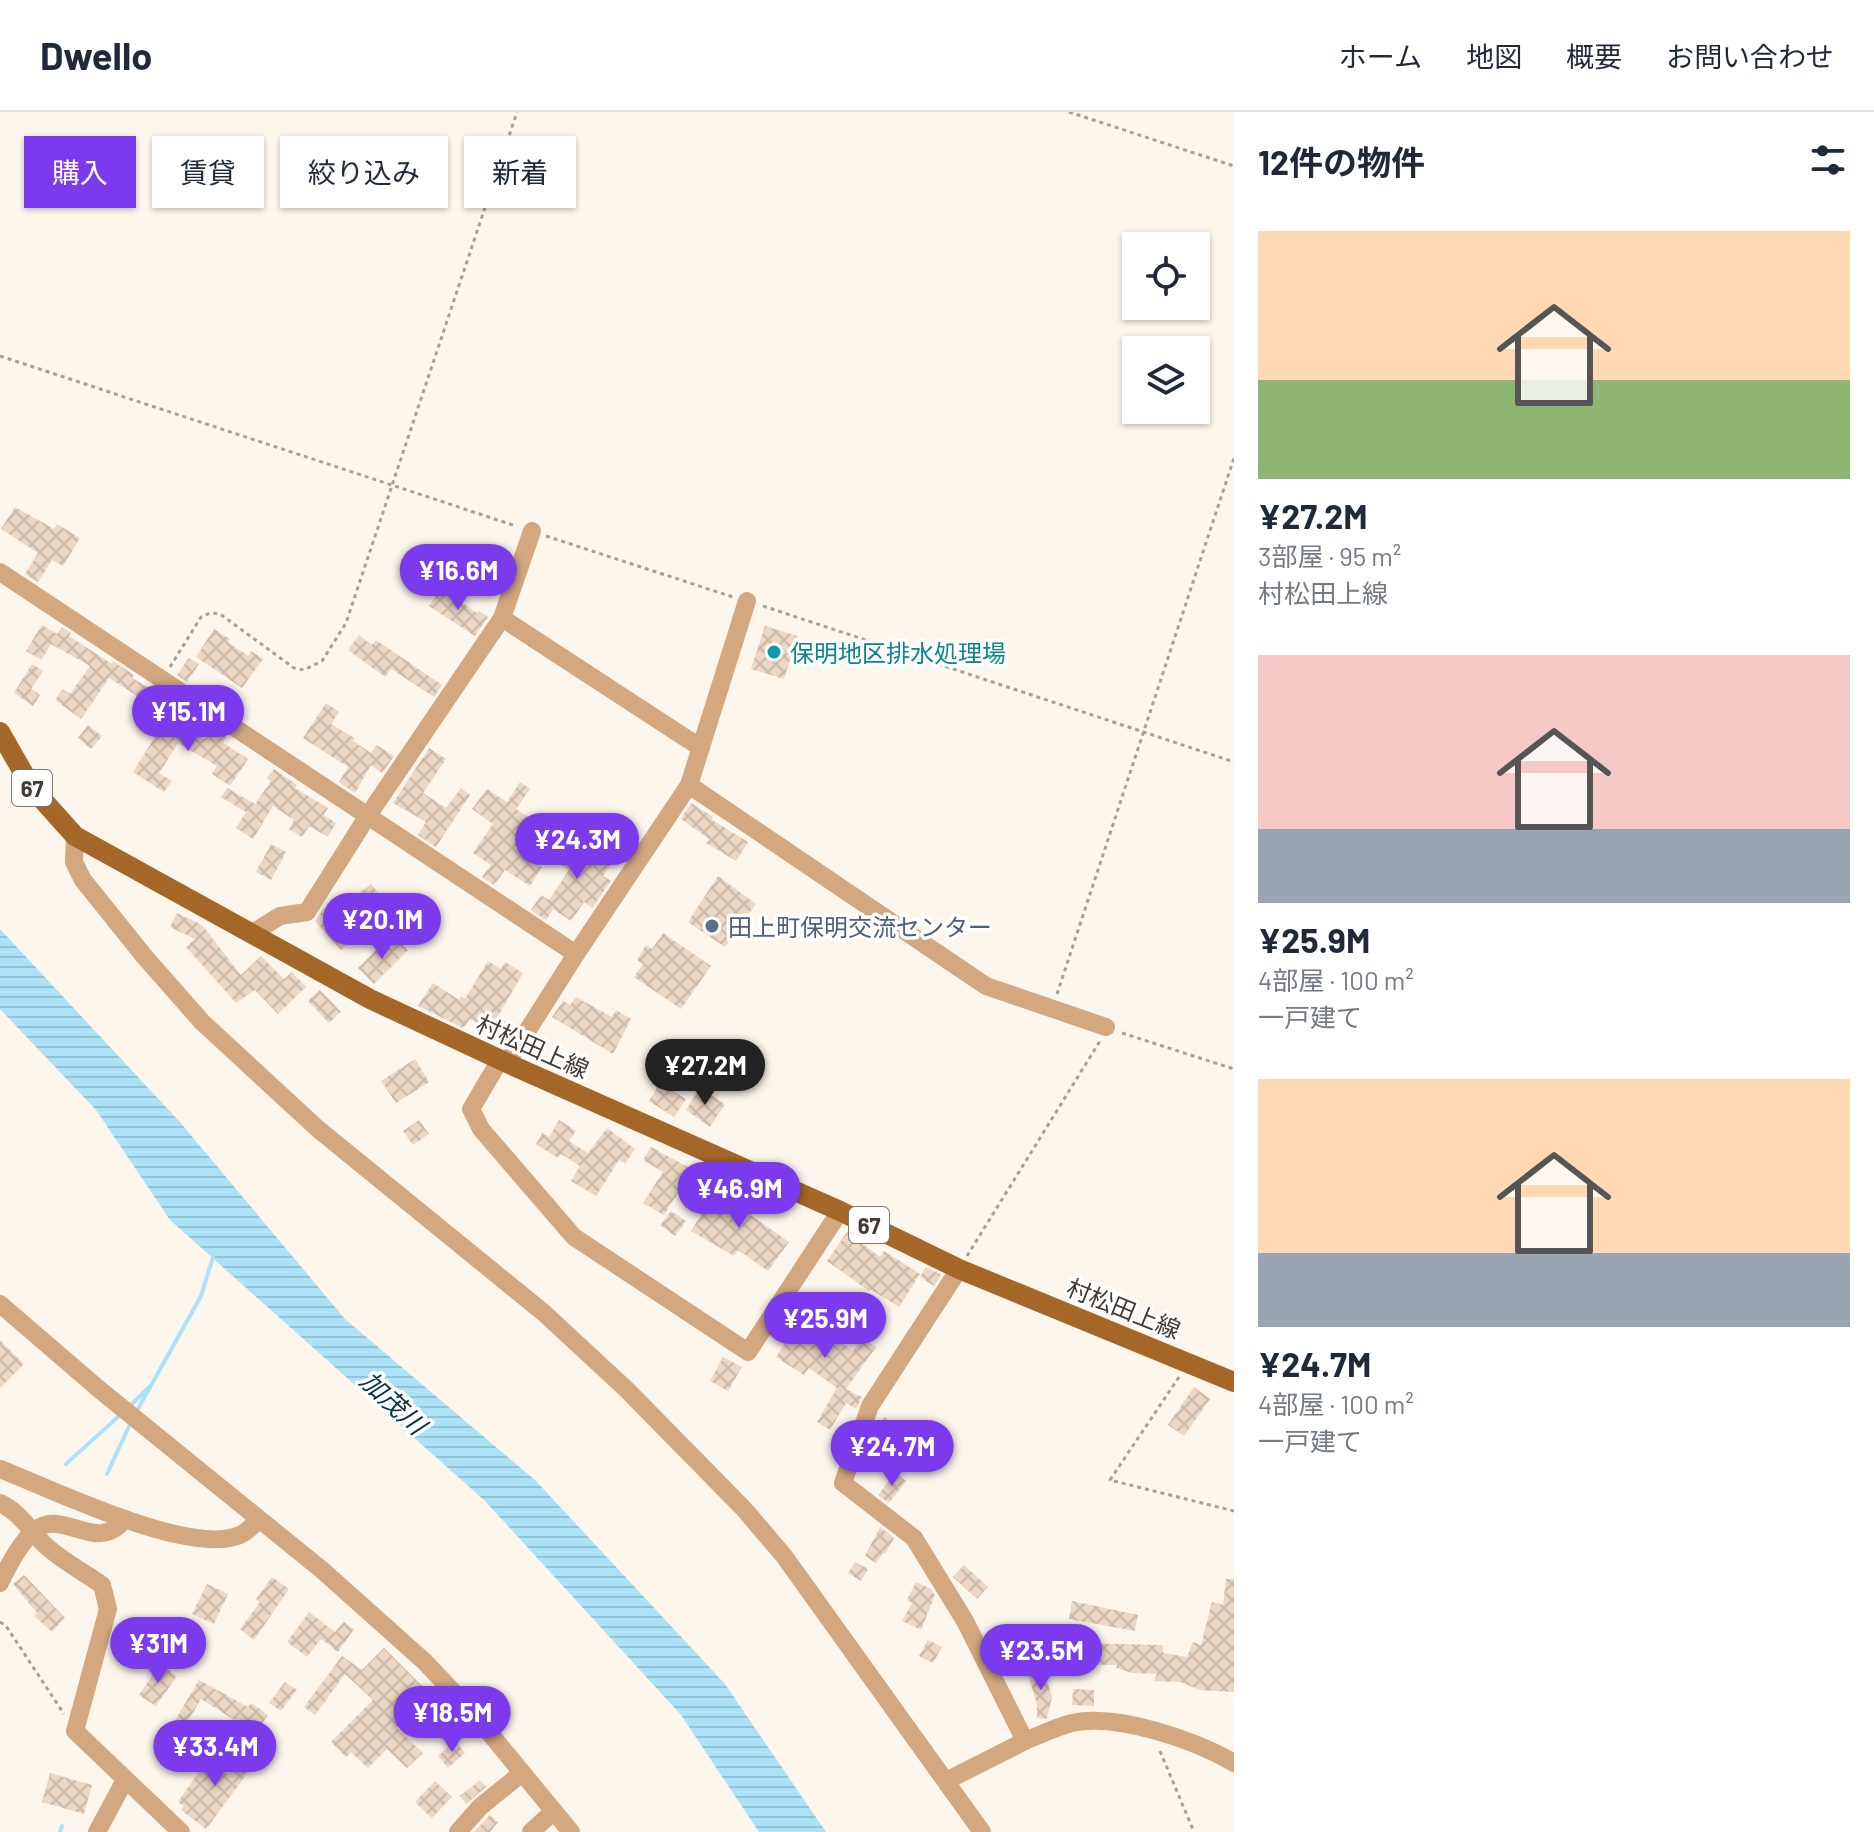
<!DOCTYPE html>
<html lang="ja">
<meta charset="utf-8">
<style>
:root{--surface:#fff;--page:#f2f2f3;--text:#1f2937;--muted:#747a83;--line:#e0e1e3;--accent:#7c3aed}
body{margin:0;font-family:Barlow,"Noto Sans JP",sans-serif;background:var(--page);color:var(--text);height:100vh;display:flex;flex-direction:column;font-size:30px;white-space:nowrap}
*{box-sizing:border-box;margin:0}
p{font-size:26px;color:var(--muted)}
.icon{flex:none;width:44px;height:44px;fill:none;stroke:currentColor;stroke-width:2;stroke-linecap:round;stroke-linejoin:round}
.map{position:relative;flex:1;overflow:hidden}
.sheet{display:flex;flex-direction:column;background:var(--surface);width:640px}
.sheet>*{flex:none}
.top-card{position:absolute;left:24px;top:24px;width:760px;height:72px;display:flex;gap:16px}
.tools{position:absolute;left:1122px;top:120px;display:grid;gap:16px}
.tools a{display:grid;place-items:center;width:88px;height:88px;border-radius:0px;background:var(--surface);box-shadow:0 2px 6px #0004;font-size:40px}
.price{position:absolute;translate:-50% -68px;padding:0 18px;border-radius:28px;background:var(--accent);color:#fff;font-size:26px;line-height:52px;filter:drop-shadow(0 2px 4px #0008)}
.price::after{content:'';position:absolute;left:50%;top:48px;width:24px;height:18px;margin-left:-12px;background:inherit;clip-path:polygon(0 0,100% 0,50% 100%)}
.price.selected{background:#222;color:#fff}
ul{padding:0;list-style:none}
li{display:grid;align-content:center;gap:16px;height:424px;padding:0 24px}
li span{display:grid;place-items:center;height:248px;border-radius:0px;color:#555}
li>.icon{margin-inline-start:auto}
span .icon{width:144px;height:144px;fill:#fffc;stroke-width:1}
li b{font-size:34px}
h2{display:flex;justify-content:space-between;align-items:center;height:96px;padding:0 24px;font-size:34px}
.tag{padding:0 28px;border-radius:0px;background:var(--surface);box-shadow:0 2px 6px #0004;font-size:28px;line-height:72px}
.tag.selected{background:var(--accent);color:#fff}
header{display:flex;align-items:center;gap:48px;box-sizing:border-box;height:112px;padding:0 40px;background:var(--surface);border-bottom:2px solid var(--line)}
header strong{font-size:38px}
nav{display:flex;gap:44px;margin-inline-start:auto;font-size:28px}
main{display:flex;flex:1;min-height:0}
.map>svg:first-child{display:block}
.water{fill:url(#water-rules)}
.lines{fill:none;stroke-linecap:round;stroke-linejoin:round}
.stream{stroke:#ade1f8;stroke-width:4}
.building{fill:url(#building-cross-hatch)}
.path{stroke:#a7a097;stroke-width:3;stroke-dasharray:4 4;stroke-linecap:butt}
.minor{stroke:#d3a881;stroke-width:18}
.major{stroke:#a46727;stroke-width:20}
.culture-dot{fill:#0f9aa8;stroke:#fff;stroke-width:3}
.service-dot{fill:#5c6f8a;stroke:#fff;stroke-width:3}
.labels{text-anchor:middle;dominant-baseline:central;stroke-width:7;stroke-linejoin:round;paint-order:stroke}
.shield{fill:#fff;stroke:#7a7670;stroke-width:2}
.shield-label{font-size:22px;font-weight:bold;fill:#413b32}
.culture-label{font-size:24px;fill:#0d838f;stroke:#fff;text-anchor:start}
.service-label{font-size:24px;fill:#4e5e75;stroke:#fff;text-anchor:start}
.street-label{font-size:24px;fill:#413b32;stroke:#fff}
.water-label{font-size:26px;font-style:italic;fill:#093444;stroke:#fff}
</style>
<header>
<strong>Dwello</strong>
<nav><a>ホーム</a><a>地図</a><a>概要</a><a>お問い合わせ</a></nav>
</header>
<main>
<div class="map">
<svg width="1234" height="1720" viewBox="0 0 1234 1720">
<defs>
<pattern id="water-rules" width="6" height="5" patternUnits="userSpaceOnUse" patternTransform="scale(2)"><rect width="6" height="5" fill="#ade1f8"/><path d="M0 2.5h6" fill="none" stroke="#96c2d5"/></pattern>
<pattern id="building-cross-hatch" width="8" height="8" patternUnits="userSpaceOnUse" patternTransform="scale(2)"><rect width="8" height="8" fill="#ebd7c3"/><path d="M0 0l8 8M0 8l8-8" fill="none" stroke="#cbb9a8"/></pattern>
</defs>
<rect width="100%" height="100%" fill="#fdf6ed"/>
<polygon class="water" points="0,817 179,1009 345,1207 536,1369 725,1572 826,1720 759,1720 681,1603 485,1389 170,1108 96,998 0,897"/>
<g class="lines">
<g class="stream">
<polyline points="130,1294 149,1275"/>
<polyline points="135,1302 201,1184 214,1142"/>
<polyline points="66,1352 120,1303"/>
<polyline points="107,1362 131,1310"/>
<polyline points="60,1720 62,1714"/>
</g>
</g>
<g class="building">
<polygon points="15,395 54,417 57,412 80,426 63,454 52,448 38,470 25,462 38,441 1,417"/>
<polygon points="441,476 477,501 479,499 488,505 475,524 429,494"/>
<polygon points="42,513 57,522 62,515 71,521 69,524 112,552 113,549 134,563 132,566 168,587 161,599 109,566 81,607 55,588 63,577 70,582 90,554 51,532 41,548 26,539"/>
<polygon points="765,514 797,524 784,567 751,557"/>
<polygon points="214,517 230,527 228,530 248,544 251,539 263,547 242,576 196,545"/>
<polygon points="359,523 372,533 376,528 442,573 434,585 391,557 385,565 348,538"/>
<polygon points="189,546 199,552 187,570 177,563"/>
<polygon points="32,552 43,559 31,577 40,583 33,594 14,581"/>
<polygon points="326,591 339,600 331,612 354,626 353,629 371,641 376,633 394,644 382,661 371,653 355,681 339,670 348,655 303,626"/>
<polygon points="173,596 183,602 178,610 205,627 211,616 226,625 223,631 248,647 230,674 212,662 217,654 178,631 159,661 172,669 164,680 133,660"/>
<polygon points="88,613 102,624 91,637 78,626"/>
<polygon points="429,636 446,647 423,681 446,696 461,676 470,683 436,735 418,723 426,710 393,691"/>
<polygon points="274,657 297,673 295,676 328,696 324,703 336,711 328,725 309,714 302,725 289,717 294,708 273,694 253,727 236,716 246,700 221,685 227,676 255,692 271,669 267,666"/>
<polygon points="520,670 530,677 516,697 539,712 520,741 542,755 530,774 505,758 494,773 482,765 491,753 473,741 493,712 472,697 487,677 507,690"/>
<polygon points="691,691 713,705 712,708 748,730 736,749 706,731 709,727 681,707"/>
<polygon points="580,713 594,722 585,736 610,753 603,764 611,769 592,796 584,790 571,809 553,797 546,808 531,798 541,783 549,788 569,758 561,753 575,730 571,727"/>
<polygon points="271,732 286,740 271,768 256,760"/>
<polygon points="718,764 756,792 725,835 688,810"/>
<polygon points="371,772 391,797 341,838 315,809 324,796 338,814 360,796 353,786"/>
<polygon points="177,801 202,813 241,863 261,844 284,867 292,860 306,875 278,902 255,878 236,891 186,835 195,827 170,815"/>
<polygon points="663,821 711,854 681,897 634,865 643,852 637,848 646,833 652,837"/>
<polygon points="398,828 408,838 374,872 358,856 384,830 390,836"/>
<polygon points="488,849 501,857 505,850 523,861 498,904 509,911 500,925 470,907 463,916 418,894 433,871 459,888 461,884 465,887"/>
<polygon points="320,878 341,900 329,911 308,889"/>
<polygon points="576,885 612,905 616,898 631,907 613,942 552,905 563,889 570,893"/>
<polygon points="415,947 429,970 396,991 381,969"/>
<polygon points="660,971 686,987 674,1005 649,989"/>
<polygon points="700,976 725,992 710,1015 686,998"/>
<polygon points="419,1008 429,1022 413,1033 403,1019"/>
<polygon points="559,1008 576,1019 569,1029 588,1041 607,1016 635,1037 625,1052 619,1048 596,1084 571,1069 580,1054 561,1042 558,1046 536,1032 542,1021 549,1025"/>
<polygon points="651,1035 706,1065 700,1076 686,1068 664,1103 643,1091 663,1060 643,1048"/>
<polygon points="734,1069 747,1074 735,1092 789,1130 768,1159 738,1138 734,1144 691,1119 709,1090 716,1094"/>
<polygon points="671,1099 686,1109 675,1124 660,1113"/>
<polygon points="847,1120 880,1145 884,1139 920,1162 899,1195 870,1177 869,1179 827,1149"/>
<polygon points="926,1155 941,1163 934,1174 920,1165"/>
<polygon points="793,1195 838,1221 834,1226 853,1239 862,1226 876,1235 846,1277 862,1285 856,1297 846,1291 830,1318 817,1310 837,1276 809,1256 804,1263 776,1245 792,1221 789,1219 792,1215 784,1210"/>
<polygon points="0,1228 24,1252 0,1276"/>
<polygon points="723,1245 742,1255 728,1279 710,1269"/>
<polygon points="1194,1275 1210,1287 1184,1324 1168,1313"/>
<polygon points="884,1305 911,1321 892,1354 867,1340"/>
<polygon points="895,1361 906,1369 889,1391 878,1383"/>
<polygon points="880,1415 894,1426 885,1442 883,1441 876,1451 865,1444"/>
<polygon points="855,1450 868,1457 861,1469 848,1461"/>
<polygon points="964,1453 988,1475 977,1487 953,1465"/>
<polygon points="24,1463 65,1506 52,1520 34,1504 37,1501 13,1472"/>
<polygon points="272,1465 289,1477 254,1528 240,1517 260,1490 256,1487"/>
<polygon points="1226,1467 1234,1467 1234,1580 1200,1578 1180,1570 1154,1569 1157,1562 1132,1561 1116,1556 1117,1553 1060,1552 1060,1539 1072,1540 1072,1531 1163,1533 1163,1541 1187,1545 1193,1530 1201,1533 1212,1490 1223,1493"/>
<polygon points="916,1470 931,1477 935,1483 921,1518 902,1509 912,1491 907,1488"/>
<polygon points="207,1472 228,1482 214,1512 192,1502"/>
<polygon points="1072,1489 1138,1503 1135,1519 1069,1507"/>
<polygon points="309,1500 335,1520 344,1510 354,1517 338,1540 321,1527 307,1545 287,1530"/>
<polygon points="184,1513 194,1526 180,1537 170,1523"/>
<polygon points="928,1528 942,1535 933,1551 919,1544"/>
<polygon points="384,1536 440,1592 425,1608 415,1598 397,1616 423,1641 407,1656 387,1637 368,1656 351,1640 346,1645 331,1630 373,1588 345,1562 315,1603 304,1595 342,1544 362,1558"/>
<polygon points="160,1552 177,1564 156,1594 139,1583"/>
<polygon points="1043,1556 1052,1585 1047,1607 1037,1606 1037,1592 1027,1560"/>
<polygon points="199,1568 248,1595 251,1591 268,1603 255,1621 201,1587 188,1609 200,1616 186,1640 164,1627"/>
<polygon points="285,1570 297,1578 281,1599 269,1591"/>
<polygon points="1073,1577 1094,1578 1094,1594 1072,1593"/>
<polygon points="455,1629 465,1641 448,1656 438,1644"/>
<polygon points="248,1634 261,1643 206,1717 181,1698 184,1694 178,1690 207,1648 228,1662"/>
<polygon points="50,1661 92,1673 84,1702 42,1690"/>
<polygon points="480,1668 486,1675 466,1692 460,1684"/>
<polygon points="435,1669 452,1685 432,1706 415,1690"/>
<polygon points="490,1703 498,1710 490,1720 474,1720"/>
</g>
<g class="lines">
<g class="path">
<polyline points="1069,0 1234,54"/>
<polyline points="0,244 516,414"/>
<polyline points="546,424 733,485"/>
<polyline points="763,494 1234,650"/>
<polyline points="170,555 201,505 210,501 220,502 294,556 304,558 322,549 346,511 517,0"/>
<polyline points="1057,882 1234,346"/>
<polyline points="1122,921 1234,957"/>
<polyline points="967,1144 1100,929"/>
<polyline points="1179,1265 1110,1368 1234,1399"/>
<polyline points="0,1510 6,1514 64,1602"/>
<polyline points="1160,1639 1194,1720"/>
</g>
<g class="minor">
<polyline points="0,460 576,842"/>
<polyline points="502,506 701,636"/>
<polyline points="689,673 986,874 1106,915"/>
<polyline points="75,724 74,750 83,768 144,844 202,910 318,1017 544,1201 626,1277 744,1397 784,1444 982,1720"/>
<polyline points="251,822 280,804 307,800 367,705 502,506 532,419"/>
<polyline points="500,948 471,997 481,1017 574,1125 748,1240 840,1099"/>
<polyline points="507,951 576,842 689,673 747,489"/>
<path d="M959,1157l-89,137 -27,77 71,55 51,83 60,120c15,-6 31,-14 47,-18 45,-10 123,17 162,40"/>
<polyline points="0,1192 100,1278 322,1458 425,1550 473,1601 571,1720"/>
<path d="M0,1357c52,20 190,88 240,66 7,-3 13,-10 19,-15"/>
<path d="M0,1391c21,10 29,27 45,42 17,16 39,27 57,40l6,24 -33,122 106,101"/>
<path d="M0,1471c8,-17 20,-40 34,-52 28,-25 62,25 91,-12"/>
<polyline points="946,1669 1025,1629"/>
<polyline points="97,1720 125,1668"/>
<polyline points="458,1720 480,1695 522,1661"/>
<polyline points="531,1720 554,1699"/>
</g>
<polyline class="major" points="0,620 32,676 75,724 370,887 507,951 840,1099 959,1157 1234,1270"/>
</g>
<circle class="culture-dot" cx="774" cy="540" r="8"/>
<circle class="service-dot" cx="712" cy="814" r="8"/>
<g class="labels">
<g class="shield">
<rect x="12" y="658" width="40" height="36" rx="6"/>
<rect x="849" y="1095" width="40" height="36" rx="6"/>
</g>
<g class="shield-label">
<text x="32" y="676">67</text>
<text x="869" y="1113">67</text>
</g>
<g class="culture-label">
<text x="790" y="540">保明地区排水処理場</text>
</g>
<g class="service-label">
<text x="728" y="814">田上町保明交流センター</text>
</g>
<g class="street-label">
<text transform="translate(533 934) rotate(24)">村松田上線</text>
<text transform="translate(1124 1196) rotate(22)">村松田上線</text>
</g>
<g class="water-label">
<text transform="translate(394 1290) rotate(43)">加茂川</text>
</g>
</g>
</svg>
<div class="tools">
<a><svg class="icon" aria-label="locate" viewBox="0 0 24 24"><circle cx="12" cy="12" r="6"/><path d="M12 2v4M12 18v4M2 12h4M18 12h4"/></svg></a>
<a><svg class="icon" aria-label="layers" viewBox="0 0 24 24"><path d="M12 4l9 5-9 5-9-5zM3 14l9 5 9-5"/></svg></a>
</div>
<b class="price" style="left:458px;top:500px">¥16.6M</b>
<b class="price" style="left:188px;top:641px">¥15.1M</b>
<b class="price" style="left:577px;top:769px">¥24.3M</b>
<b class="price" style="left:382px;top:849px">¥20.1M</b>
<b class="price selected" style="left:705px;top:995px">¥27.2M</b>
<b class="price" style="left:739px;top:1118px">¥46.9M</b>
<b class="price" style="left:825px;top:1248px">¥25.9M</b>
<b class="price" style="left:892px;top:1376px">¥24.7M</b>
<b class="price" style="left:158px;top:1573px">¥31M</b>
<b class="price" style="left:1041px;top:1580px">¥23.5M</b>
<b class="price" style="left:452px;top:1642px">¥18.5M</b>
<b class="price" style="left:215px;top:1676px">¥33.4M</b>
<div class="top-card">
<a class="tag selected">購入</a>
<a class="tag">賃貸</a>
<a class="tag">絞り込み</a>
<a class="tag">新着</a>
</div>
</div>
<section class="sheet">
<h2>12件の物件<svg class="icon" aria-label="filters" viewBox="0 0 24 24"><path d="M4 7h16M4 17h16"/><circle cx="9" cy="7" r="2"/><circle cx="15" cy="17" r="2"/></svg></h2>
<ul>
<li><span style="background:linear-gradient(#ffd9b3 60%,#8fb573 0)"><svg class="icon" aria-label="home" viewBox="0 0 24 24"><path d="M3 11l9-7 9 7M6 9v11h12V9"/></svg></span><div><b>¥27.2M</b><p>3部屋 · 95 m²</p><p>村松田上線</p></div></li>
<li><span style="background:linear-gradient(#f6c9c9 70%,#9aa5b1 0)"><svg class="icon" aria-label="home" viewBox="0 0 24 24"><path d="M3 11l9-7 9 7M6 9v11h12V9"/></svg></span><div><b>¥25.9M</b><p>4部屋 · 100 m²</p><p>一戸建て</p></div></li>
<li><span style="background:linear-gradient(#ffd9b3 70%,#9aa5b1 0)"><svg class="icon" aria-label="home" viewBox="0 0 24 24"><path d="M3 11l9-7 9 7M6 9v11h12V9"/></svg></span><div><b>¥24.7M</b><p>4部屋 · 100 m²</p><p>一戸建て</p></div></li>
</ul>
</section>
</main>
